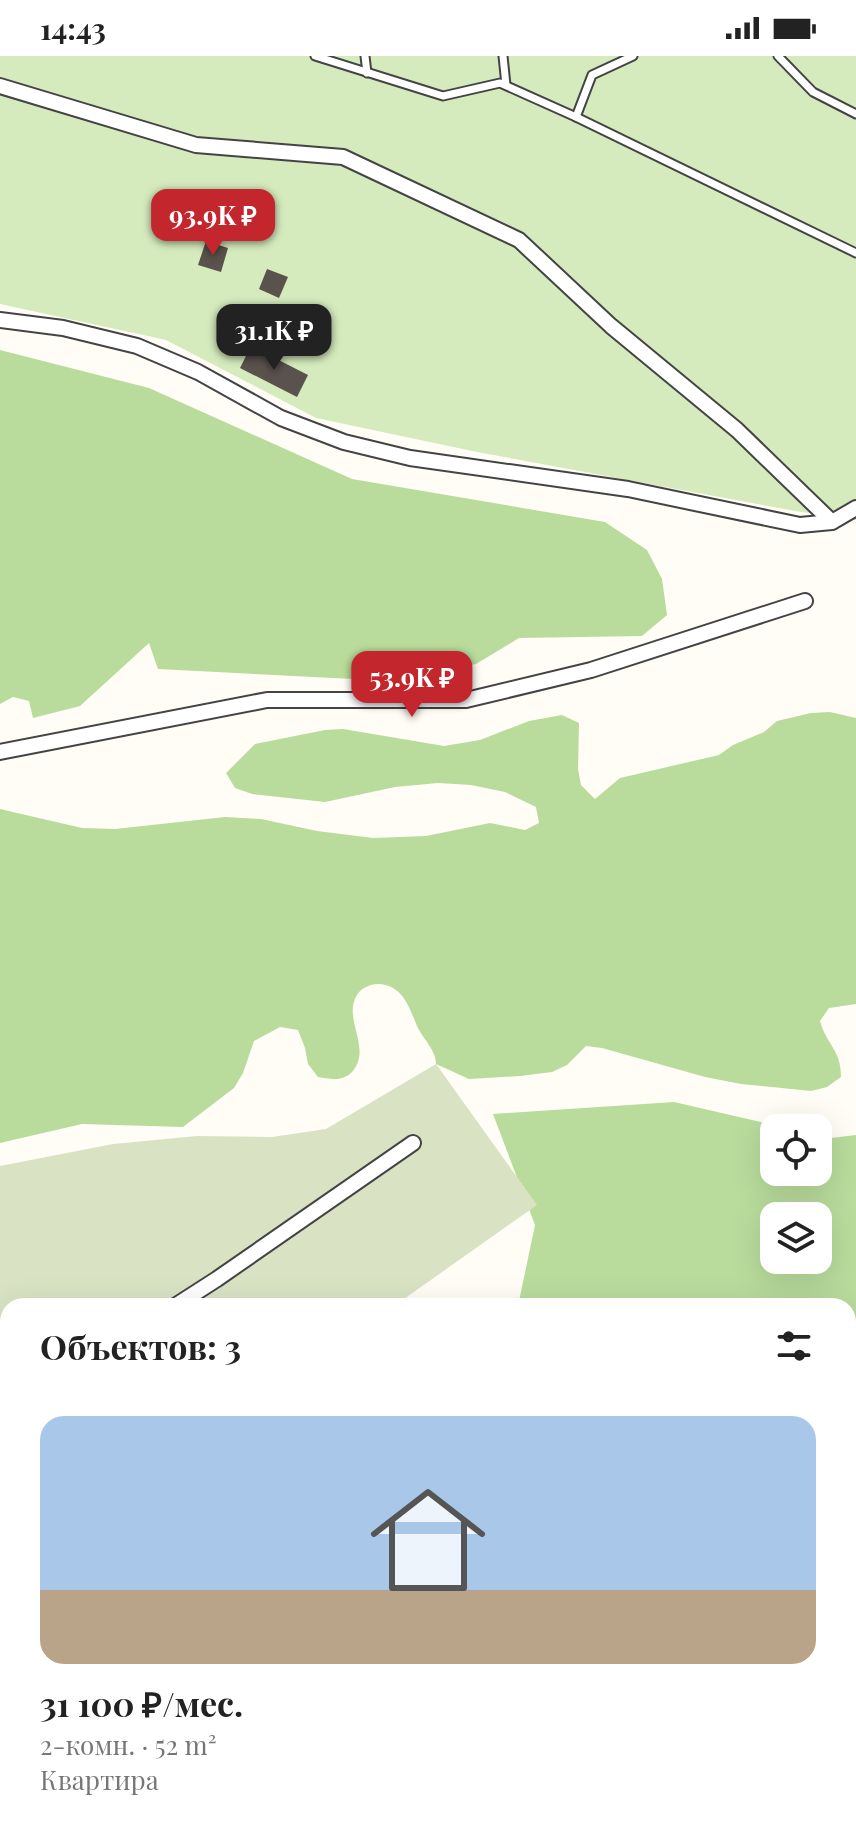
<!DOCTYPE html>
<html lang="ru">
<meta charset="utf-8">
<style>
:root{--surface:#fff;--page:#f2f2f2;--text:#222;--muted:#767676;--accent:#c4262e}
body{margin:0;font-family:"Playfair Display",serif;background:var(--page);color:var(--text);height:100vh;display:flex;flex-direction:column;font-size:30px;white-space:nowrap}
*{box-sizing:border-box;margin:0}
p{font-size:26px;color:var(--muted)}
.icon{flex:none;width:44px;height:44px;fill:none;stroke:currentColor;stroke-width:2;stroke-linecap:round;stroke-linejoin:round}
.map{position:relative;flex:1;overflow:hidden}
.side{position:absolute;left:0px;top:1242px;width:856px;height:538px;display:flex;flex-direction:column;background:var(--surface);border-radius:24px 24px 0 0;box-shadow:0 8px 32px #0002}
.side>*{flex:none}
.controls{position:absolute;left:760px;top:1058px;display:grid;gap:16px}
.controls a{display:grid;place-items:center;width:72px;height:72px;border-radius:16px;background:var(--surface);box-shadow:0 8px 32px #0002;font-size:40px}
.price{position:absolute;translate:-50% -68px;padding:0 18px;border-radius:16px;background:var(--accent);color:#fff;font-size:26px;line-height:52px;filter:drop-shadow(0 2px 4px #0008)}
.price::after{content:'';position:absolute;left:50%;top:48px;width:24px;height:18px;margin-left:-12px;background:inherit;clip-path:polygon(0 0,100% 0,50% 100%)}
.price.current{background:#222;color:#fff}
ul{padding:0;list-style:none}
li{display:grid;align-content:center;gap:16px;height:424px;padding:0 40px}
li span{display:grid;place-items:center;height:248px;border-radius:24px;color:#555}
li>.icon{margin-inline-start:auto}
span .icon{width:144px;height:144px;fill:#fffc;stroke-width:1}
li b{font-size:34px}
h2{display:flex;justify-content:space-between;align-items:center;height:96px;padding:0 40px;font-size:34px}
.status{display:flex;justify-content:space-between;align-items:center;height:56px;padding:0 40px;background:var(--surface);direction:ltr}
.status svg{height:22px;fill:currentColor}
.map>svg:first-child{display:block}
.green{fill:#d5ebbd}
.forest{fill:#b9dc9c;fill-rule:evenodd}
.cemetery{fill:#d9e3c4}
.building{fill:#5a524d}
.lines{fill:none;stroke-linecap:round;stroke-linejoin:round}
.service-casing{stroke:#444;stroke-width:11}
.minor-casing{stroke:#444;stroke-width:18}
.secondary-casing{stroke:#333;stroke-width:24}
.service{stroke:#fff;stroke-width:7}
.minor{stroke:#fff;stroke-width:14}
.secondary{stroke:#fff6b0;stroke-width:20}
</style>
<div class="status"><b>14:43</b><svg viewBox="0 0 49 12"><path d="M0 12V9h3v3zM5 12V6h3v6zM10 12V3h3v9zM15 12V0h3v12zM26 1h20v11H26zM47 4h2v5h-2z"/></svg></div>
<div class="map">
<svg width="856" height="1779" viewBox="0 0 856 1779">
<rect width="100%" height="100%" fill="#fffdf5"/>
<polygon class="green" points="0,0 856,0 856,464 795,455 477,396 316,362 166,284 0,248"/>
<g class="forest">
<polygon points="0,294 149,332 352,423 605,466 647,494 662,523 667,559 642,580 519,582 476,608 392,625 158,613 149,587 80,650 33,662 29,645 13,641 0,648"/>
<path d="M830,656l26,6v286l-27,4 -9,13c7,25 21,28 21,56l-14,10 -16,4 -70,-7 -36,-7 -103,-29 -16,-2 -19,19 -15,7 -32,4 -51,3 -33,-15c0,-14 -13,-25 -19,-38 -8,-19 -14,-41 -39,-42 -8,0 -17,4 -21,11 -15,24 16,53 -5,77 -10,10 -22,7 -34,5l-10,-13 -3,-16 -7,-18 -18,-3 -26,14 -11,32 -9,15 -51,39 -101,-3 -82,19v-334l82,19 33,1 110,-12 36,2 56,12 56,7 53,-2 64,-13 35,7 14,-7 -3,-16 -31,-15 -34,-7 -33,-2 -43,4 -70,15 -73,-8 -17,-6 -9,-15 29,-29 70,-14 18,-1 101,17 36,-6 49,-19 33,-6 17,8 -1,46 3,16 14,14 25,-21 99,-23 14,-10 31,-13 13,-11 34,-8z"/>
<path d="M674,1046l113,26h-13v44h44v-37l13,3 25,-3v246l-8,-4v-71h-330l17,-81 -42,-111zM774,1160h44v44h-44z"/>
<polygon points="856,1458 856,1521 848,1521 848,1467"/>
</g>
<g class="cemetery">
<polygon points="436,1008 537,1149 394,1250 8,1250 8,1772 263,1772 271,1776 269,1779 0,1779 0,1110 113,1088 197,1080 272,1081 326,1073"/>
<polygon points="318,1772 444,1772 452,1779 315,1779"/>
<polygon points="720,1772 840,1772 856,1777 856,1779 703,1779"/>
</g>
<g class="building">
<polygon points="206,185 228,192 221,216 198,209"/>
<polygon points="267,213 288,221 279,242 259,233"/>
<polygon points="251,290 308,319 297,341 240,312"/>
</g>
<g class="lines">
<g class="service-casing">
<g id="service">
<polyline points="315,0 443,40 500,27 576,61 856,197"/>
<polyline points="365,0 367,17"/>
<polyline points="503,0 506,29"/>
<polyline points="778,0 813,36 856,58"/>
<polyline points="576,61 592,19 633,0"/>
<polyline points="0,1547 8,1543"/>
<polyline points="410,1772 418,1779"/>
</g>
</g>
<g class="minor-casing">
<g id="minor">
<polyline points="0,30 196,89 343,101 519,184 611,270 737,374 832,466"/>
<polyline points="0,264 63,272 137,290 198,316 281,362 344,386 410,402 628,433 800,469 832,466 856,452"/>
<polyline points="0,696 267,644 466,644 591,614 805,545"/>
<polyline points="175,1250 217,1223 413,1087"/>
<polyline points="0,1362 8,1356"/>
<polyline points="0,1556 8,1566"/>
</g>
</g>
<g class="secondary-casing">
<g id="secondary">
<polyline points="848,1600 856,1595"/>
<polyline points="286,1779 289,1772"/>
</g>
</g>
<use href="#service" class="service"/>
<use href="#minor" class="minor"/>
<use href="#secondary" class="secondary"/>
</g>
</svg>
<div class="controls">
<a><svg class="icon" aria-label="locate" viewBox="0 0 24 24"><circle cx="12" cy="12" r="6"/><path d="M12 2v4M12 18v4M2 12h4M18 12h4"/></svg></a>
<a><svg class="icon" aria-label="layers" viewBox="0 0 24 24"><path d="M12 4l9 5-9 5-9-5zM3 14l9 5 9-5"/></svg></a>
</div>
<b class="price" style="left:213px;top:201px">93.9K ₽</b>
<b class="price current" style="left:274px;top:316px">31.1K ₽</b>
<b class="price" style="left:412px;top:663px">53.9K ₽</b>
<section class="side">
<h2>Объектов: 3<svg class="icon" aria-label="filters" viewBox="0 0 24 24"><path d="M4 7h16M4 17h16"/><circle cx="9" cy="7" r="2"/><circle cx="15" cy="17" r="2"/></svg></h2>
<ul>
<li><span style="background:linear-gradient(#a9c7e8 70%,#b9a48a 0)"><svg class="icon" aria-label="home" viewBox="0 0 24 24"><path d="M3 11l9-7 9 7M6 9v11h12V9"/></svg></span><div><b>31 100 ₽/мес.</b><p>2-комн. · 52 m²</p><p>Квартира</p></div></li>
</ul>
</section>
</div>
